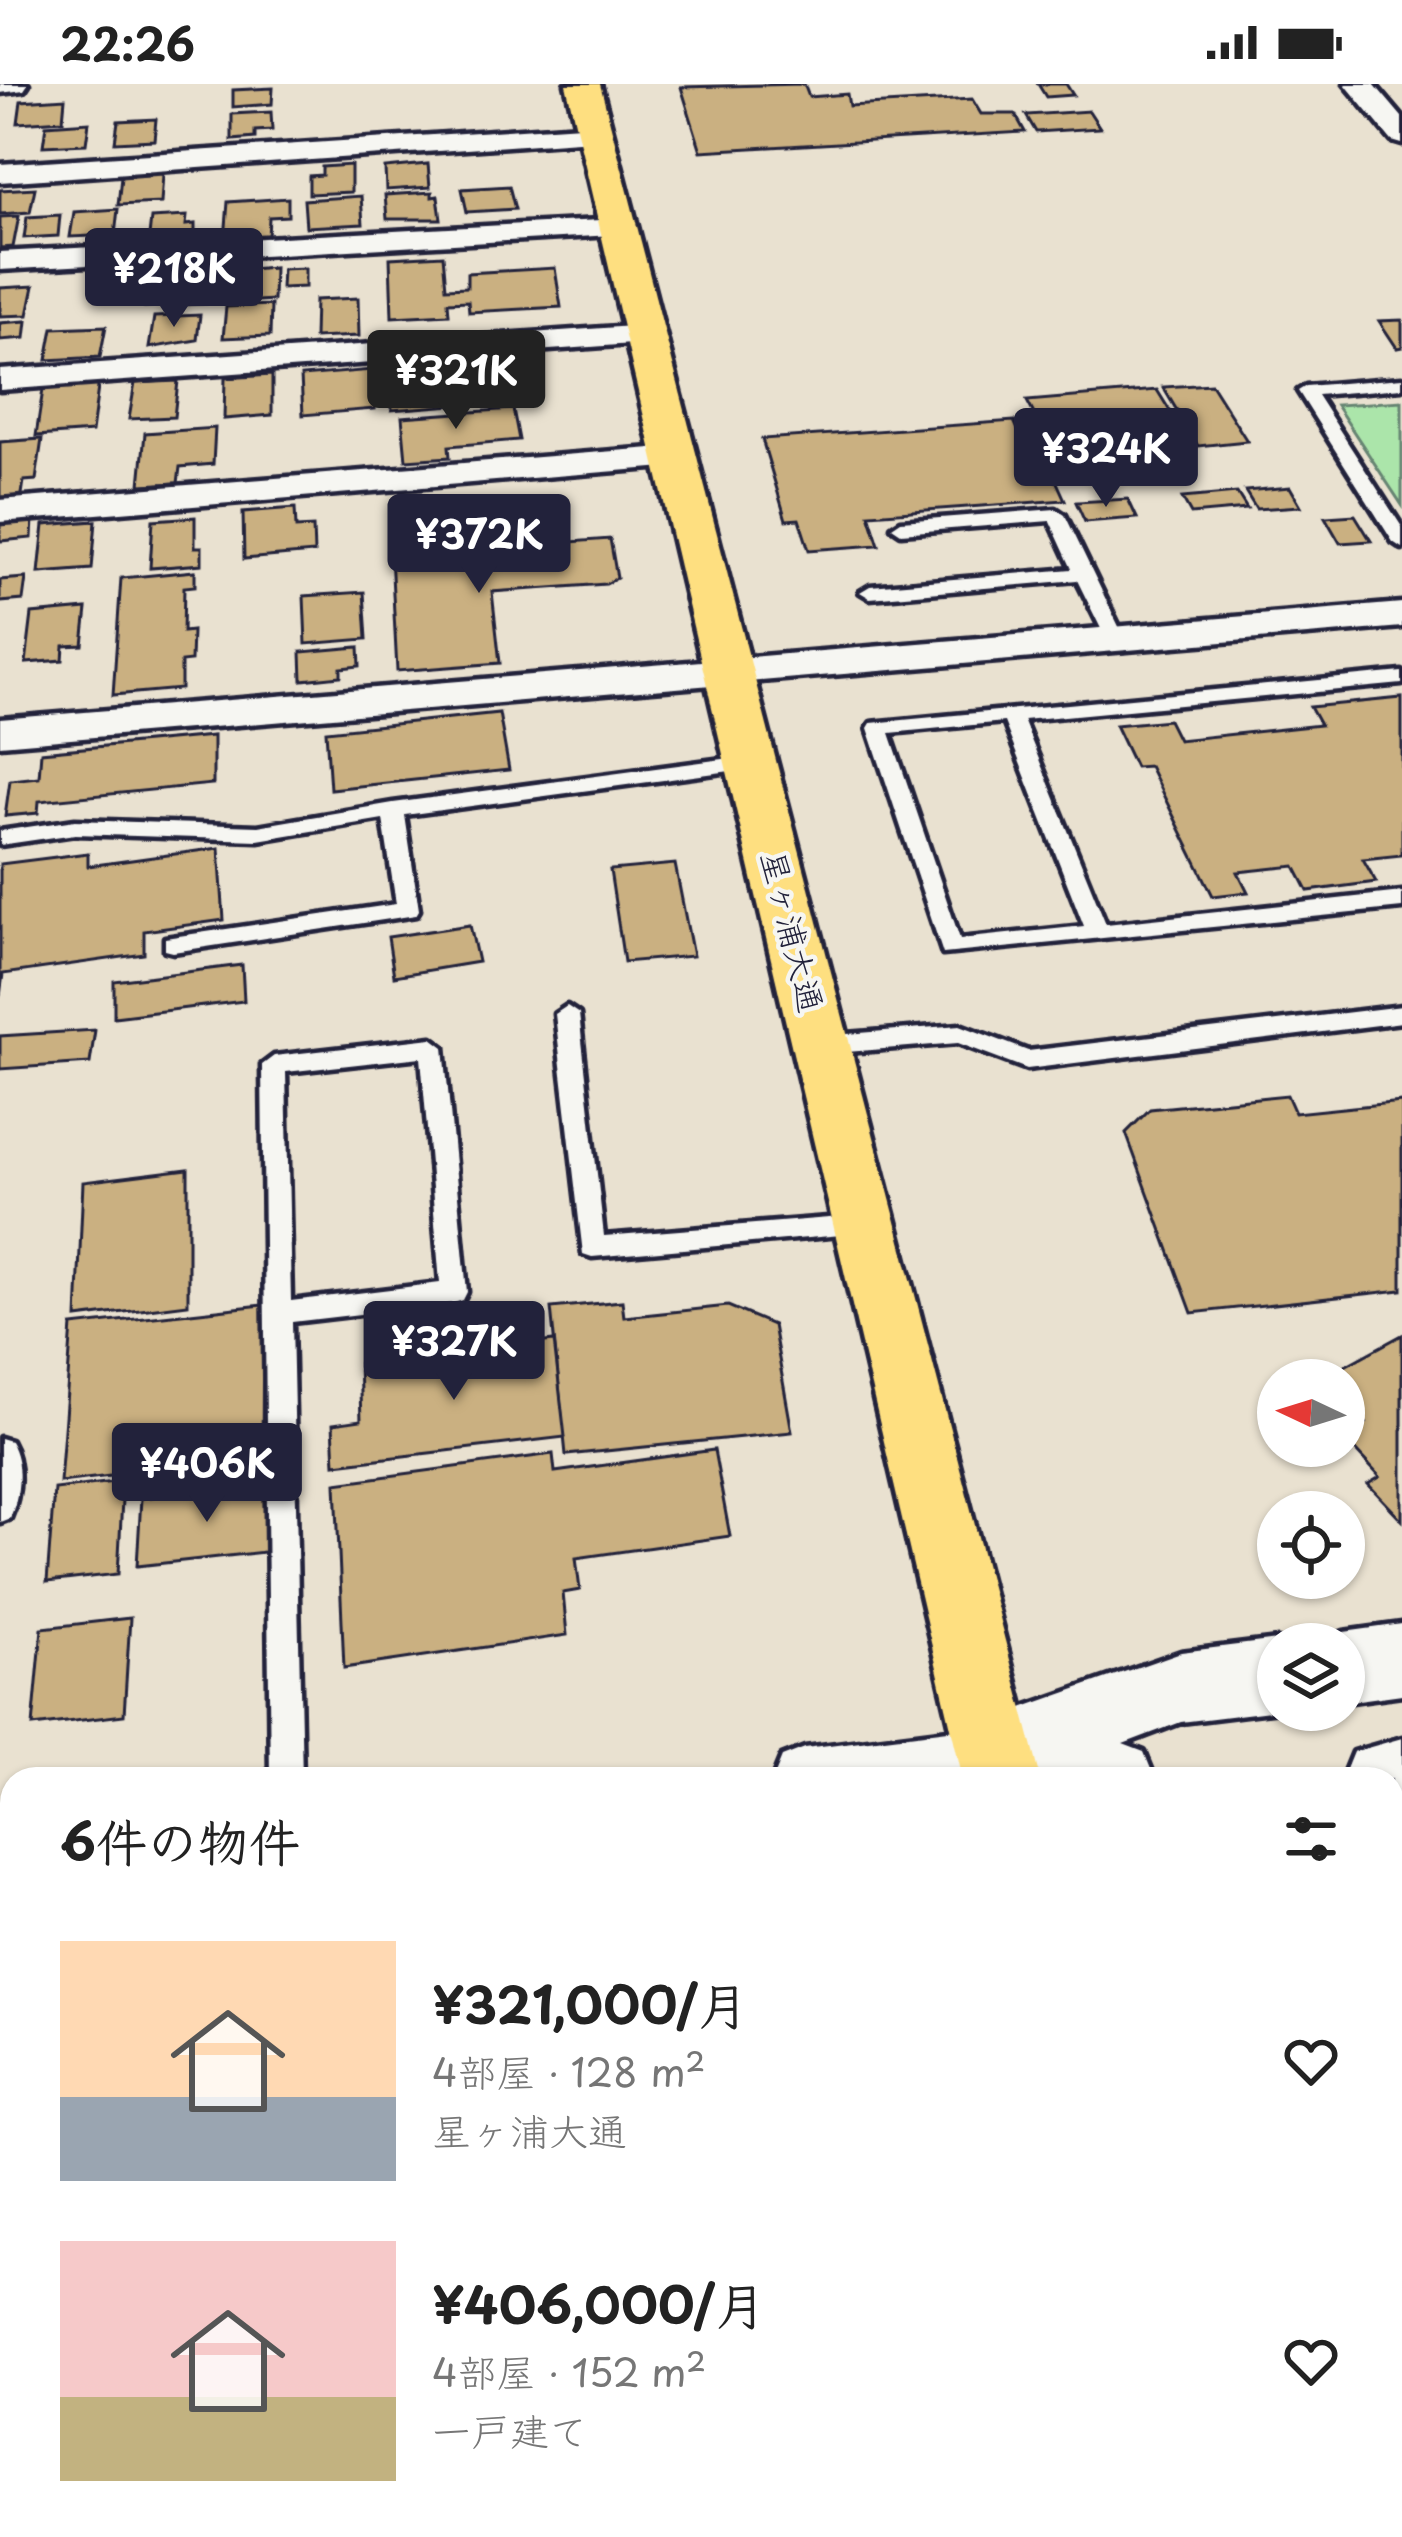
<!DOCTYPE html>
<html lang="ja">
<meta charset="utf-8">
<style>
:root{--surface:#fff;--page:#f2f2f2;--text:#222;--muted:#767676;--accent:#22223b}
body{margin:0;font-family:"Playpen Sans","Klee One",sans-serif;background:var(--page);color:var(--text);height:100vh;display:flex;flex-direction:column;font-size:45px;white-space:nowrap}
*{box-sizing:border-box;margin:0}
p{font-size:39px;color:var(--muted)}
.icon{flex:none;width:66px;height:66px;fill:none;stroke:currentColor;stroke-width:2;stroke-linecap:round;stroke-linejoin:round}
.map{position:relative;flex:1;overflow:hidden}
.panel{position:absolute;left:0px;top:1683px;width:1404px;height:771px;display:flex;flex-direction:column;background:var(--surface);border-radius:36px 36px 0 0;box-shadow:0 3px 9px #0004}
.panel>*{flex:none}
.needle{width:78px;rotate:274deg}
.buttons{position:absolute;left:1257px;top:1275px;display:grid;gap:24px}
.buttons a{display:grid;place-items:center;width:108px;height:108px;border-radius:50%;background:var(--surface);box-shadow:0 3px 9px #0004;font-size:60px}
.price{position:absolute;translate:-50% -102px;padding:0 27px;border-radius:12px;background:var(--accent);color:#fff;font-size:39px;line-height:78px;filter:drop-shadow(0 3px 6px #0008)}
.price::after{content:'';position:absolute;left:50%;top:72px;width:36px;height:27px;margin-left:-18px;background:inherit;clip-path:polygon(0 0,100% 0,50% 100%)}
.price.active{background:#222;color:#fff}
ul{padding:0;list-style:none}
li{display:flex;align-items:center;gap:36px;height:300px;padding:0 60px}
li span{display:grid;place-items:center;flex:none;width:336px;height:240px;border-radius:0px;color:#555}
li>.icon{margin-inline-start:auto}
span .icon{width:144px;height:144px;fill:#fffc;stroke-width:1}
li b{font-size:51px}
h2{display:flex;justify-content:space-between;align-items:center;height:144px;padding:0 60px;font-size:51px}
.status{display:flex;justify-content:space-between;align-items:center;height:84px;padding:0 60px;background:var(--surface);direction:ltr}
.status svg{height:33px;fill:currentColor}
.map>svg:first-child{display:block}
.green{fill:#abe5aa;stroke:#668472;stroke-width:3}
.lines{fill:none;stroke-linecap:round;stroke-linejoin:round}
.river{fill:#89dae3;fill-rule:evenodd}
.building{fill:#cab081;stroke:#22223b;stroke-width:3}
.lane-casing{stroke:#22223b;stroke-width:9}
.street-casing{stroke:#22223b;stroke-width:9}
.secondary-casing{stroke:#22223b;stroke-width:9}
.highway-casing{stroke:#22223b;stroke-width:9}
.lane{fill:#f6f6f2;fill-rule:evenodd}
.street{fill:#f6f6f2;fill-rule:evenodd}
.secondary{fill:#f6f6f2;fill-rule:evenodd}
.highway{fill:#fedf80;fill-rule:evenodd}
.labels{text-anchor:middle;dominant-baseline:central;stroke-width:9;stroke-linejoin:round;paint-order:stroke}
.street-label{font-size:33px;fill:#22223b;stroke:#f6f6f2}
</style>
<div class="status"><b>22:26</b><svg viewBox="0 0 49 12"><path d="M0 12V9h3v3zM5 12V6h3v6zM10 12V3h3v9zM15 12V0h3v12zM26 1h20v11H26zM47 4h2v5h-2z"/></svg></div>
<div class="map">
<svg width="1402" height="2453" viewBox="0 0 1402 2453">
<rect width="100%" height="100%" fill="#e9e1d0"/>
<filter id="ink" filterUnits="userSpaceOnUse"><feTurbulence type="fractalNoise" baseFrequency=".00833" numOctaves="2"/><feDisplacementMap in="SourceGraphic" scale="24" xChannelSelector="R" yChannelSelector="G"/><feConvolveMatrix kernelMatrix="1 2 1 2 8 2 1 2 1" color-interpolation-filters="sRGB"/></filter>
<g filter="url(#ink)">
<polygon class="green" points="1402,317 1402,421 1336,321"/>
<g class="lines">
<g class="river">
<polygon points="1402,1942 1402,2096 1392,2097 1392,1943"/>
<polygon points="12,2150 12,2314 0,2316 0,2152"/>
</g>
</g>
<g class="building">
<polygon points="804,0 809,13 847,10 849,22 972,15 981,30 1015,30 1025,48 701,67 681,3"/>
<polygon points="1038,0 1066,0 1073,11 1046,13"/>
<polygon points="273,4 272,20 233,23 233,6"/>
<polygon points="65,14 63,36 18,39 21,17"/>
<polygon points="1089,27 1100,44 1036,48 1026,31"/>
<polygon points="271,28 272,46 255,47 255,54 232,56 232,30"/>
<polygon points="156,35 154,56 115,58 118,37"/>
<polygon points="89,38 86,60 43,62 46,41"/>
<polygon points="428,80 430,103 386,106 385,84"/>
<polygon points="351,81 351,108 309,110 309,92 322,91 322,83"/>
<polygon points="163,90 161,119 118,121 121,93"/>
<polygon points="509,102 515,125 467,128 462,105"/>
<polygon points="35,104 30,128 0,130 0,106"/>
<polygon points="432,108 432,113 438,112 441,135 387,135 385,111"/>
<polygon points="361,112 363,140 306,143 304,116"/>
<polygon points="288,114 288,132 269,133 268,154 225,156 228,118"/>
<polygon points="118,125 115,151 70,153 74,128"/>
<polygon points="60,131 58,152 24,154 27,133"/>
<polygon points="19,132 13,163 0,164 0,133"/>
<polygon points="187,132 186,141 195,140 195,150 186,151 185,159 148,161 151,134"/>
<polygon points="443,171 446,204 467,203 467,189 555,184 561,223 469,228 468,217 448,218 449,230 392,233 390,174"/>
<polygon points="274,183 273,216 226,219 227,187"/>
<polygon points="305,184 305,203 281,204 282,185"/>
<polygon points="219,196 217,219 145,223 147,208 156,208 157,200"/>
<polygon points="34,202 28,231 0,232 0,204"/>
<polygon points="358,214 359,252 314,254 315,216"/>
<polygon points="271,221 270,252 223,254 226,223"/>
<polygon points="200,231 197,256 149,264 154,233"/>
<polygon points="1402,236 1402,263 1397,264 1379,237"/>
<polygon points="27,237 25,254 0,256 0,239"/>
<polygon points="106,242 100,273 47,276 53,244"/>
<polygon points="507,269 509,282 500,282 505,317 392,326 390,299 401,298 399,277"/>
<polygon points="372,286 375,325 303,331 301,292"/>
<polygon points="272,291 272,331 224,335 225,294"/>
<polygon points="99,296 92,348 36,352 44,299"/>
<polygon points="178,297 174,333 129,335 135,299"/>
<polygon points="1211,300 1247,357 1198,362 1163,303"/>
<polygon points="1157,306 1186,353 1052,364 1027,317"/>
<polygon points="513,325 519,356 449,362 450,373 406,376 402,333"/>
<polygon points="1014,337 1030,373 1045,372 1065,416 869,430 879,461 809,466 799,435 786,436 762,355"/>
<polygon points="215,344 213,380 180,383 178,399 140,401 145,349"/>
<polygon points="42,355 36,396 24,397 21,417 0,418 0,358"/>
<polygon points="1290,403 1301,422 1256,425 1245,407"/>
<polygon points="1237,409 1247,425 1191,430 1182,414"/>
<polygon points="1128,415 1137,434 1085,438 1076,418"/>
<polygon points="295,424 296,444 313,443 314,469 244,475 243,428"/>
<polygon points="1355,431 1371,457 1340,459 1325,433"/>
<polygon points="195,433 195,463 202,463 202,480 150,484 153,436"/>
<polygon points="33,435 32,454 0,457 0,438"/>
<polygon points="96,437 92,485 39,489 44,441"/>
<polygon points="610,455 617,494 606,500 492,508 500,579 397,587 391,471"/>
<polygon points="195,487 195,502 184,503 183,548 192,547 191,577 181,578 181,605 113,611 121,494"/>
<polygon points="26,494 23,516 0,518 0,496"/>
<polygon points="364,508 367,555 306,560 304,512"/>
<polygon points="87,525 83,561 64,562 63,576 26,579 32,530"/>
<polygon points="359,563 360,582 341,584 341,592 302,596 301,568"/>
<polygon points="1402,614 1402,771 1363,775 1376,798 1308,807 1295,782 1238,788 1248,808 1213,812 1149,682 1135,683 1115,641 1168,636 1178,656 1320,641 1310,623"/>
<polygon points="499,629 509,686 330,705 326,647"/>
<polygon points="213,652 213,700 39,717 38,729 5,732 10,696 39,693 41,668"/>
<polygon points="219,764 224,836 144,847 144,870 3,890 0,912 0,780 88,769 88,782"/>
<polygon points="675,780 693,872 624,878 610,786"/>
<polygon points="470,841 478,878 394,892 388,853"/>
<polygon points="242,881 244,917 114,933 114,897"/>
<polygon points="95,946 90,979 0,985 0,952"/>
<polygon points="1287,1011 1295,1029 1402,1018 1402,1206 1192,1229 1126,1049 1150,1025"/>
<polygon points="188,1085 188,1220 77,1234 83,1098"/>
<polygon points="622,1217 624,1233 728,1222 773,1241 792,1348 566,1371 551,1224"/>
<polygon points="263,1221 262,1374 60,1398 72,1242"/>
<polygon points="1402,1251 1402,1436 1368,1400 1380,1393 1344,1354 1366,1339 1344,1316 1344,1296 1323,1294"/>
<polygon points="554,1257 565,1353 335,1380 333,1340 361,1336 359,1279"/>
<polygon points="714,1366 730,1452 576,1474 580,1506 563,1509 567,1551 344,1584 336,1399 553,1370 555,1388"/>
<polygon points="123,1397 118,1490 47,1498 54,1405"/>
<polygon points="274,1399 274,1467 137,1482 141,1414"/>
<polygon points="130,1534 124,1631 33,1642 42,1544"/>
</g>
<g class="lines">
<g class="lane-casing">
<g id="lane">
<polygon points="1402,294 1402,304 1317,311 1402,443 1402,464 1393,458 1298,307 1306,302"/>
<polygon points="1056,425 1065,431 1125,555 1122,559 1108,559 1077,496 870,514 860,508 870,502 1072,485 1050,437 901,449 892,443 901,437"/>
<path d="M1402,588v12l-379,36 83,204 296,-32v16l-459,46 -75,-226 3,-5zM1004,638l80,204 -124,13 -70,-206z"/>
<polygon points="753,671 760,673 760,683 405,731 419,826 416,831 173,868 165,866 165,854 396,820 383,735 258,756 75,750 0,761 0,747 75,736 258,742 393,719"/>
<polygon points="567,922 579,930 604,1152 866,1131 879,1141 875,1148 592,1173 583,1170 555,930"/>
<polygon points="1402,922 1402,938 1027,985 958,959 822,970 810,961 822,952 960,941 1028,967"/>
<path d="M432,954l12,9 23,245 -4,8 -9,3 -162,19 10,457h-32l-8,-714 12,-9zM421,973l19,226 -149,18 -5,-229z"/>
<path d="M0,1354l10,3c13,22 10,54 0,77l-10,4z"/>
</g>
</g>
<g class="street-casing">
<g id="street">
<polygon points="0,0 28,0 24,6 0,9"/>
<polygon points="1345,0 1374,0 1402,33 1402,60 1392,57"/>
<polygon points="596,40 606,43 610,49 606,55 0,98 0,80"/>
<polygon points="619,135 630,138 634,144 630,150 0,186 0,168"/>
<polygon points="647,241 659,244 663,251 659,258 0,306 0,286"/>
<polygon points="677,362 690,365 695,373 690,381 0,438 0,416"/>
<polygon points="1402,519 1402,543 0,661 0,635"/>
<polygon points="996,1640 1019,1649 1028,1670 1019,1691 1010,1695 773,1695 782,1673 805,1664"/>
<polygon points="12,1764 12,1830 0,1831 0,1765"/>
<polygon points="1402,2289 1402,2367 1392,2369 1392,2291"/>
<polygon points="252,2442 399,2442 395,2453 248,2453"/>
</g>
</g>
<g class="secondary-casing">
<g id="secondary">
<polygon points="1402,1540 1402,1610 1344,1618 1344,1560 1317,1558 1344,1548"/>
<polygon points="1278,1556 1289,1560 1278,1560 1278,1626 1181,1638 1123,1660 1144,1668 1155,1695 968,1695 957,1670 968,1644 996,1633 1181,1568"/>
<polygon points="1402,1654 1402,1730 1392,1731 1392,1695 1342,1695 1353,1668"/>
</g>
</g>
<g class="highway-casing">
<g id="highway">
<polygon points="566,0 600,0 1041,1695 963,1695"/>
<polygon points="1130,2442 1228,2442 1231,2453 1133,2453"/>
</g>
</g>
<use href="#lane" class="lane"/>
<use href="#street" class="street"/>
<use href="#secondary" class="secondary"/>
<use href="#highway" class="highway"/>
</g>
</g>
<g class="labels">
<g class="street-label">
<text transform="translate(794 847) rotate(76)">星ヶ浦大通</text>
</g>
</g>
</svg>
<div class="buttons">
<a><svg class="needle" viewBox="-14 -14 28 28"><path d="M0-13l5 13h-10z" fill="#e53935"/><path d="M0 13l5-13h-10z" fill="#767676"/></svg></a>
<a><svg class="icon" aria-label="locate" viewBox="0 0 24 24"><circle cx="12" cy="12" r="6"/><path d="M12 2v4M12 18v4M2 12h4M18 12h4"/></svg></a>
<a><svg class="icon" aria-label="layers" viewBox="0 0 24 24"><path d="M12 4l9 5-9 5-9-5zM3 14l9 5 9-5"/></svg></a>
</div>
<b class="price" style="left:174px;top:246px">¥218K</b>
<b class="price active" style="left:456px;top:348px">¥321K</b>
<b class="price" style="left:1106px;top:426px">¥324K</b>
<b class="price" style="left:479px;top:512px">¥372K</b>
<b class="price" style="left:454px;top:1319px">¥327K</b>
<b class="price" style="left:207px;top:1441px">¥406K</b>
<section class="panel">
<h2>6件の物件<svg class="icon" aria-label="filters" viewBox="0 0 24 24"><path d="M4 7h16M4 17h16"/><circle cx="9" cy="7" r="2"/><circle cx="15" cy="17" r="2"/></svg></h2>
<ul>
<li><span style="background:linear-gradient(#ffd9b3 65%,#9aa5b1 0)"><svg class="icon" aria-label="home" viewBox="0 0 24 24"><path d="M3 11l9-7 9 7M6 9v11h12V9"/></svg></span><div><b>¥321,000/月</b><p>4部屋 · 128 m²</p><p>星ヶ浦大通</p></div><svg class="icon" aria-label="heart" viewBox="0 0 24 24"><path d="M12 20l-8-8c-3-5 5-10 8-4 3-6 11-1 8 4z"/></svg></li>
<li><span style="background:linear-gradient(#f6c9c9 65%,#c2b280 0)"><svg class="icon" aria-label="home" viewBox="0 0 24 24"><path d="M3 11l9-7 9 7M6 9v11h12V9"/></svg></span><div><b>¥406,000/月</b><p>4部屋 · 152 m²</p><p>一戸建て</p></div><svg class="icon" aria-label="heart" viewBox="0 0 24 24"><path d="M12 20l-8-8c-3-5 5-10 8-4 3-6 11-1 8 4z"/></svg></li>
</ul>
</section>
</div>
